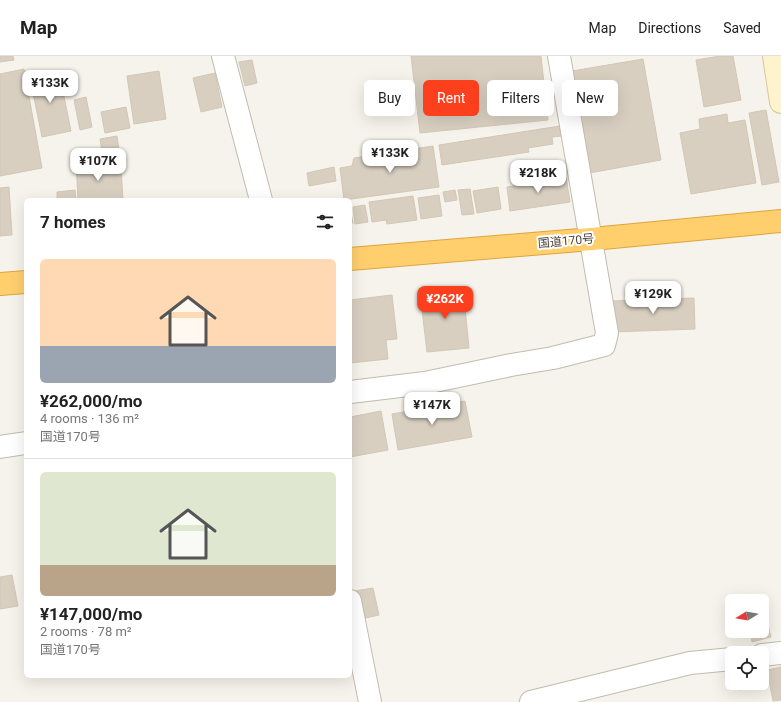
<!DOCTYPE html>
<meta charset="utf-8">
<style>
:root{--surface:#fff;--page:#f6f6f6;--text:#222;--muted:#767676;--line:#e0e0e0;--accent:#fc3f1d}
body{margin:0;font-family:Roboto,"Noto Sans JP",sans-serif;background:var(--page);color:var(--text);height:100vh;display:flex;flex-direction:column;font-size:15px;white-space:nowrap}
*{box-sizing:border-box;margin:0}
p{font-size:13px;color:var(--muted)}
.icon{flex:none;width:22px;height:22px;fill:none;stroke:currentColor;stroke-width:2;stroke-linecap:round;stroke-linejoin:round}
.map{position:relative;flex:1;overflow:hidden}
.drawer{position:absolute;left:24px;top:142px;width:328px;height:480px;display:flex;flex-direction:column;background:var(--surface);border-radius:6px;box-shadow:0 4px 16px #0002}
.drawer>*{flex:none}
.hud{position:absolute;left:364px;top:24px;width:357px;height:36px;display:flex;gap:8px}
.needle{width:26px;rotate:259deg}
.controls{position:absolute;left:725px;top:538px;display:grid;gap:8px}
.controls a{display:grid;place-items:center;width:44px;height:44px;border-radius:6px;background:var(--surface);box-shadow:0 4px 16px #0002;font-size:20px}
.price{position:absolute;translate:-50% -34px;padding:0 9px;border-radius:8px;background:#fff;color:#222;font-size:13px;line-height:26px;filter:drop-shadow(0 1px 2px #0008)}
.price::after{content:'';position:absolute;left:50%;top:24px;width:12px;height:9px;margin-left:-6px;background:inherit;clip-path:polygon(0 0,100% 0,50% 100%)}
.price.selected{background:var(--accent);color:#fff}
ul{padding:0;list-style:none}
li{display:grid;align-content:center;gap:8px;height:212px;padding:0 16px}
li+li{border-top:1px solid var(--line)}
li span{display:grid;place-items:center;height:124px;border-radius:6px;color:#555}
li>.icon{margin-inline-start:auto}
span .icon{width:72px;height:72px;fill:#fffc;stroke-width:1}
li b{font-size:17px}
h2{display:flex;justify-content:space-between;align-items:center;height:48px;padding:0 16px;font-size:17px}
.chip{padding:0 14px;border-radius:6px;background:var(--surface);box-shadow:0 4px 16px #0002;font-size:14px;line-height:36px}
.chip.selected{background:var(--accent);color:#fff}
header{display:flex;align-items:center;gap:24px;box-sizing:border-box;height:56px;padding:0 20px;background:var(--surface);border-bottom:1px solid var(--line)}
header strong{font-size:19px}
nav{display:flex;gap:22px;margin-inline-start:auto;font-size:14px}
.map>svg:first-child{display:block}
.building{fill:#d8cfc1;stroke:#d3c7b4}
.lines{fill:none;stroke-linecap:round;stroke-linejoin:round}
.street-casing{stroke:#c2bbae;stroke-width:24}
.secondary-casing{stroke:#d6c79b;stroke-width:24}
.highway-casing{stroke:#e0a43c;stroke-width:24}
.street{stroke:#fff;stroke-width:22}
.secondary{stroke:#fff3cd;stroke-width:22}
.highway{stroke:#ffcf6e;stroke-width:22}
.labels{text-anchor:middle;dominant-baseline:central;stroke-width:4;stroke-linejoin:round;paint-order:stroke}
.street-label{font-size:12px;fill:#4b4439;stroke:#fff}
</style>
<header>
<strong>Map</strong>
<nav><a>Map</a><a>Directions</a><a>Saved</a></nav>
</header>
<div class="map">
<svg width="781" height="646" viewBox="0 0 781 646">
<rect width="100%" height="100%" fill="#f6f3ec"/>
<g class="building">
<polygon points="0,0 13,0 14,4 0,6"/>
<polygon points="411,0 541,0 548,64 420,77"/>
<polygon points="720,0 733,0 741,44 704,51 696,4"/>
<polygon points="643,3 661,104 584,118 566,16"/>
<polygon points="252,4 257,27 245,30 239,6"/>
<polygon points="24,13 42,112 0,120 0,18"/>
<polygon points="159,15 166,63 134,68 127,20"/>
<polygon points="59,16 71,75 42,81 30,22"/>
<polygon points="215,17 222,51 201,56 193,22"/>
<polygon points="86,41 92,71 80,74 74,44"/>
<polygon points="126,51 130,72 105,77 101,56"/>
<polygon points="766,54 779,126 762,129 749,57"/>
<polygon points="727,58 728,67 745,64 756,127 691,138 680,77 700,73 699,63"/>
<polygon points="560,70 561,80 552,81 553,88 528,92 529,96 442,109 439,89"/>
<polygon points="117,80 121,108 104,110 100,83"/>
<polygon points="433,90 439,131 344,144 340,112 352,110 354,102"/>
<polygon points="94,103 95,114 121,112 123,144 78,144 76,105"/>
<polygon points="334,111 336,125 309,130 307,117"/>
<polygon points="566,121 570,146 510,155 507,131"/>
<polygon points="9,131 12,179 0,180 0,132"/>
<polygon points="498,131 501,153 477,157 473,135"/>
<polygon points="470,133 474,158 462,159 458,134"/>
<polygon points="75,134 76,144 57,144 57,136"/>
<polygon points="455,134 457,144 445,146 443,136"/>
<polygon points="439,139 442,160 421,163 418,142"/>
<polygon points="413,140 417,164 387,168 386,164 372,166 369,146"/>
<polygon points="365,149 368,166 355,168 353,151"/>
<polygon points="350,152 353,167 350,167"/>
<polygon points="463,232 469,292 427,296 420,237"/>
<polygon points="392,239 397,283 386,284 388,303 350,307 350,244"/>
<polygon points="694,242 695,273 612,276 611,245"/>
<polygon points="465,345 472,381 398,394 392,358"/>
<polygon points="381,355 388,394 350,401 350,361"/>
<polygon points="12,519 18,550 0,553 0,521"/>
<polygon points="373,532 379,559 361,563 355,535"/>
<polygon points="765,558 771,581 752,586 750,575 762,575 762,559"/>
<polygon points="781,611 781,644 773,645 767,614"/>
<polygon points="739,627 761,627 761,629 740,634"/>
</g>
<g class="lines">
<g class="street-casing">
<g id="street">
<polyline points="223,0 261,144"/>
<polyline points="350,336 425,327 511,309 553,302 604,289 607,277 559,0"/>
<polyline points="0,391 26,387"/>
<polyline points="350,545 370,646"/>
<polyline points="762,599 781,597"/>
<polyline points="531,646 690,607 732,603"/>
</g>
</g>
<g class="secondary-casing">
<polyline id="secondary" points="774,0 781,46"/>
</g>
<g class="highway-casing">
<g id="highway">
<polyline points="350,203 592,183 781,165"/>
<polyline points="0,228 26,226"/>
</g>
</g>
<use href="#street" class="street"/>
<use href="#secondary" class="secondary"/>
<use href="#highway" class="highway"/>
</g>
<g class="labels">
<g class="street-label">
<text transform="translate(566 185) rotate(-5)">国道170号</text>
</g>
</g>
</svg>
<div class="controls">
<a><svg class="needle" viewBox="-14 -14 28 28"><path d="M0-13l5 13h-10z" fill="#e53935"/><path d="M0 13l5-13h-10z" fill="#767676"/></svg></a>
<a><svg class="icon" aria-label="locate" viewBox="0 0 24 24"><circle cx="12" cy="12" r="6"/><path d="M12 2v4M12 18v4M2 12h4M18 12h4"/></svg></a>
</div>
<b class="price" style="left:50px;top:48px">¥133K</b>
<b class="price" style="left:390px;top:118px">¥133K</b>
<b class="price" style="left:98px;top:126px">¥107K</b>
<b class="price" style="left:538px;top:138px">¥218K</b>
<b class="price" style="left:653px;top:259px">¥129K</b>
<b class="price selected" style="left:445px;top:264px">¥262K</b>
<b class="price" style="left:432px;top:370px">¥147K</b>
<div class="hud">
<a class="chip">Buy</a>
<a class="chip selected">Rent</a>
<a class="chip">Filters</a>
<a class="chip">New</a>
</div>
<section class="drawer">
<h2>7 homes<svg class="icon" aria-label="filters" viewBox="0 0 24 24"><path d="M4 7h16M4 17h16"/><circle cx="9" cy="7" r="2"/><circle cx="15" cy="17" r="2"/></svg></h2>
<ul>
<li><span style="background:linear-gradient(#ffd9b3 70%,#9aa5b1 0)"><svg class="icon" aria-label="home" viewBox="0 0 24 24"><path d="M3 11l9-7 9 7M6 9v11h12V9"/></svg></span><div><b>¥262,000/mo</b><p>4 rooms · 136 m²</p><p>国道170号</p></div></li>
<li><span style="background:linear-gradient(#dfe7d0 75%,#b9a48a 0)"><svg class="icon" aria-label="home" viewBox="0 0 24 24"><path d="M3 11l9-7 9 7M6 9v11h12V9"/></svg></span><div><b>¥147,000/mo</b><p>2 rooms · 78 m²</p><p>国道170号</p></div></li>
</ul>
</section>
</div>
